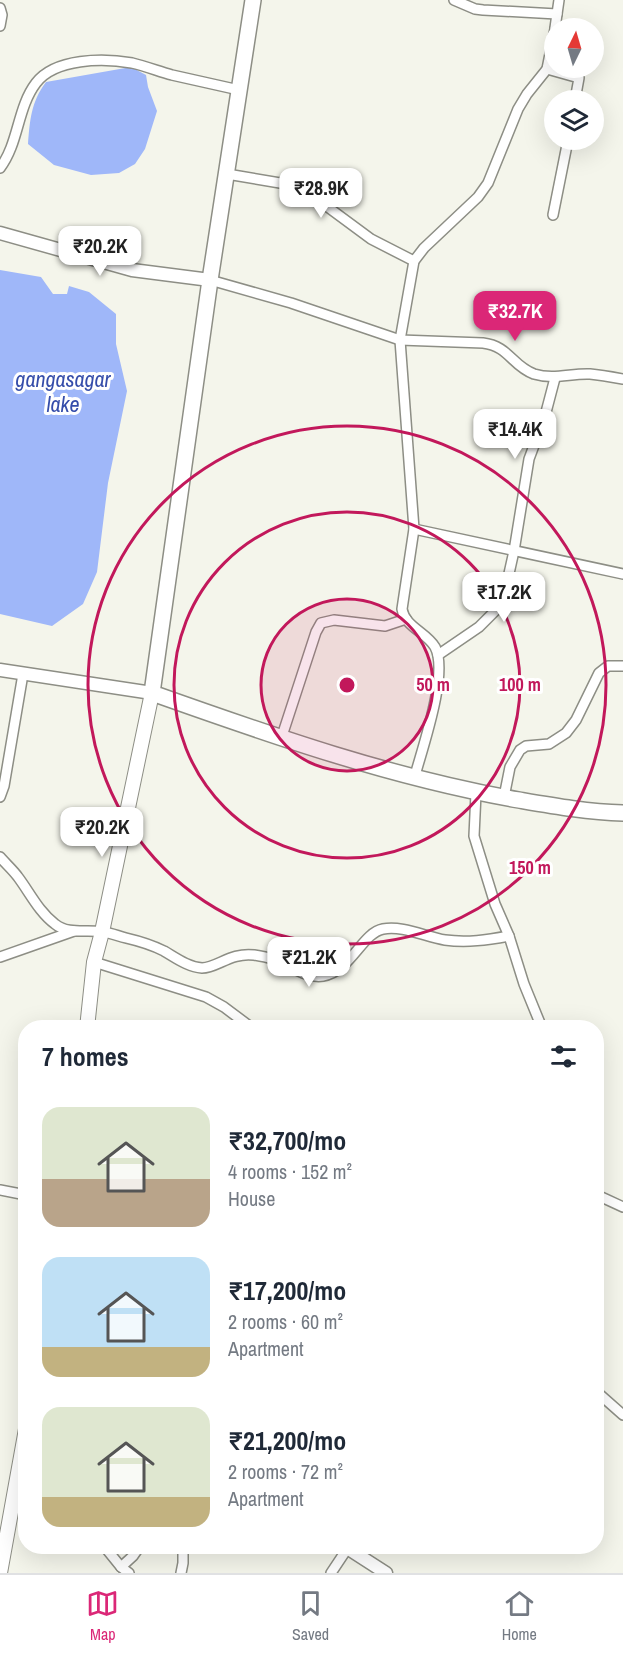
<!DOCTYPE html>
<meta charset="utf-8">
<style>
:root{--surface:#fff;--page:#f2f2f3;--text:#1f2937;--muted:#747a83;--line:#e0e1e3;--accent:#db2777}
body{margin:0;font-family:"Archivo Narrow",sans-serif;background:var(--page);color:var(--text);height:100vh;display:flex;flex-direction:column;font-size:22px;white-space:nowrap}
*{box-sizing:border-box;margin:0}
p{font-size:20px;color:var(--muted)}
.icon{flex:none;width:33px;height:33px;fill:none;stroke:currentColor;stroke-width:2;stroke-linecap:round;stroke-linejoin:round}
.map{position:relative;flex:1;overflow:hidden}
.panel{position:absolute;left:18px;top:1020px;width:586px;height:534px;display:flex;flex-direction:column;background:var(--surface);border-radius:24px;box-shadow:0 6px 24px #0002}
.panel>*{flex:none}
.needle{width:39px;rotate:5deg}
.buttons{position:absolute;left:544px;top:18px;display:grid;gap:12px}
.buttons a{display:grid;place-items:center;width:60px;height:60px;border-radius:50%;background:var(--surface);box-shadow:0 6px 24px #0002;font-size:30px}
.price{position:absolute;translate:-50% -51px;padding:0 14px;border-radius:12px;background:#fff;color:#222;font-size:20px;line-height:39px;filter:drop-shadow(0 2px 3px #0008)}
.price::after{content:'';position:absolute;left:50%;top:36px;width:18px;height:14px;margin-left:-9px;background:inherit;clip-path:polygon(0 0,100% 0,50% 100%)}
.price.on{background:var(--accent);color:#fff}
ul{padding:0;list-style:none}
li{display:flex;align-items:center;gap:18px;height:150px;padding:0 24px}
li span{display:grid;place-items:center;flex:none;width:168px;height:120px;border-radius:18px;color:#555}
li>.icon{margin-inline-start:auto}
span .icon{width:72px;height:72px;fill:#fffc;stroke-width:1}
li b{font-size:26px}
h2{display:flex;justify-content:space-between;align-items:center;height:72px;padding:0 24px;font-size:26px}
.dock{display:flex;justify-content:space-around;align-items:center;height:84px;border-top:2px solid var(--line);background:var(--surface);font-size:16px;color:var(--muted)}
.dock a{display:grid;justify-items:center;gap:3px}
.dock .on{color:var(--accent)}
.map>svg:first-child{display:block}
.water{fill:#9fb7f9}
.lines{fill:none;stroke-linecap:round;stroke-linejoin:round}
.minor-casing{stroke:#8d8e85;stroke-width:12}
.tertiary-casing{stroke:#8d8e85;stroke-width:15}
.secondary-casing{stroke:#8d8e85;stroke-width:16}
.primary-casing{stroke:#8d8e85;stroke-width:18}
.minor{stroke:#fff;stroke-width:9}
.tertiary{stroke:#fff;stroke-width:12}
.secondary{stroke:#fff;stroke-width:14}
.primary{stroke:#fff;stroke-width:15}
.ring{fill:none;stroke:#c2185b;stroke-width:3}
.labels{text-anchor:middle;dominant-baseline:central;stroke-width:6;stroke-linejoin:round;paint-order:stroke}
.water-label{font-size:22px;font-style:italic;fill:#354daa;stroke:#fff}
.centre{fill:#c2185b;stroke:#fff;stroke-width:3}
.ring-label{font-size:18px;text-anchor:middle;font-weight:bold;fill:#c2185b;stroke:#fff;stroke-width:6;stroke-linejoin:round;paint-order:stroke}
</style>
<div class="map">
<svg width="623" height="1573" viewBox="0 0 623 1573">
<rect width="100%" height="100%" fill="#f4f5eb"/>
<g class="water">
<path d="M131,67l15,8 2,12 9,24 -12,38 -10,15 -16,9 -28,2 -37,-10 -26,-21c2,-24 3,-42 18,-62z"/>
<polygon points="0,270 41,277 53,294 67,294 69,286 89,292 116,314 116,344 127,391 108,483 97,572 83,604 52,626 0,614"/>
</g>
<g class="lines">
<g class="minor-casing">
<g id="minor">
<polyline points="454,0 475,9 483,10 557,14"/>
<polyline points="0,8 2,15 0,26"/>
<polyline points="555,28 559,0"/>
<polyline points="547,69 579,78 575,100"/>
<path d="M0,168c19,-25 17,-60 36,-85 19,-25 67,-25 96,-20 13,3 26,8 40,12 22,5 45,10 67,15"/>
<polyline points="227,174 286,184 325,205 371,239 414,261"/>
<polyline points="553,215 568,140"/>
<path d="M210,280l81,23 109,37 83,3c26,3 29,23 51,31 20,6 37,-1 56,0 11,1 22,3 33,5"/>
<polyline points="414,529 623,574"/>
<polyline points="438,655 479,627 498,608 504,596 514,551 529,459 545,416 555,378"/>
<polyline points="281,739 316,632 321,623 334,620 385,626 406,619"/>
<path d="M414,779c8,-30 35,-106 21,-132 -9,-15 -30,-20 -33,-38l12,-80 -14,-189 14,-79 10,-13 54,-51 10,-14 30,-74 9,-15 20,-25 8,-40"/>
<polyline points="476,793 474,836 495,904 509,936 524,984 542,1028"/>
<polyline points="0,797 4,786 23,674"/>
<polyline points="504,797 510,767 520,750 526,746 549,744 566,733 576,720 599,673 608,666 623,666"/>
<path d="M0,857c6,7 13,13 18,20 12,16 21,35 37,47 13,11 33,5 48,8 8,1 15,4 23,6 13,3 26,7 38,13 12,7 24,16 38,17 15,0 29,-16 52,-13 6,1 12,2 18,4 16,5 34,20 51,17 28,-5 39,-43 60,-47 19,-4 43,8 62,11 22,3 42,0 64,-4"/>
<polyline points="0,957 74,931"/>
<polyline points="94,962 206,997 224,1007 252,1028"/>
<polyline points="0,1190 26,1195"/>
<polyline points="597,1195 623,1207"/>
<polyline points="597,1392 623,1415"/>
<polyline points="104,1546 121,1567 129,1573"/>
<polyline points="121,1567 133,1556 140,1546"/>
<polyline points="181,1573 183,1563 183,1546"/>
<polyline points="331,1573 347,1549"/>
</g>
</g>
<g class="tertiary-casing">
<g id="tertiary">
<polyline points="0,233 132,270 210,280"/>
<polyline points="0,670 152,693"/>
<polyline points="344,1546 386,1573"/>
</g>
</g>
<g class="secondary-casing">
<g id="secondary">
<polyline points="87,1028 94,962 102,932 152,693"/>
<polyline points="0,1573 26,1429"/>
</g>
</g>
<g class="primary-casing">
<path id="primary" d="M253,0l-43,280 -58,413c121,43 241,85 367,107 35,6 69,12 104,13"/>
</g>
<use href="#minor" class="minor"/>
<use href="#tertiary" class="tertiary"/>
<use href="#secondary" class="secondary"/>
<use href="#primary" class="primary"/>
</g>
<circle cx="347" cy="685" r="86" fill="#c2185b" fill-opacity=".12"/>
<g class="ring">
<circle cx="347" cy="685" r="86"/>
<circle cx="347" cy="685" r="173"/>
<circle cx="347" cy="685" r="259"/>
</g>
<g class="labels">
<g class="water-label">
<text x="63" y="379">gangasagar<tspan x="63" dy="25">lake</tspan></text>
</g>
</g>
<circle cx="347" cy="685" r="9" class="centre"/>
<g class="ring-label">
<text x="433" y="691">50 m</text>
<text x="520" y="691">100 m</text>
<text x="530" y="874">150 m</text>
</g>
</svg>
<div class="buttons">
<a><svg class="needle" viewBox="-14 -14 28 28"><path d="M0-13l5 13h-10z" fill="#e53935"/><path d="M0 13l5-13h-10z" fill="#747a83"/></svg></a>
<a><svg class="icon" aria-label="layers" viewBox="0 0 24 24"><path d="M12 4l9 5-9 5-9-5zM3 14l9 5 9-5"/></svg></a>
</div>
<b class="price" style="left:321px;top:219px">₹28.9K</b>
<b class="price" style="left:100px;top:277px">₹20.2K</b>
<b class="price on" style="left:515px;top:342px">₹32.7K</b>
<b class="price" style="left:515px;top:460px">₹14.4K</b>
<b class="price" style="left:504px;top:623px">₹17.2K</b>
<b class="price" style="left:102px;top:858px">₹20.2K</b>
<b class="price" style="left:309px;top:988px">₹21.2K</b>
<section class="panel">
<h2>7 homes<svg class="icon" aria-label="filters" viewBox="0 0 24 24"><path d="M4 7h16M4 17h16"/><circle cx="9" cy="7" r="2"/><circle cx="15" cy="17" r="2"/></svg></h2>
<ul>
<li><span style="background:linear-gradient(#dfe7d0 60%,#b9a48a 0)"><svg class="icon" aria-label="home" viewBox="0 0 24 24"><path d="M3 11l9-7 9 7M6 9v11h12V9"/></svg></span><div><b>₹32,700/mo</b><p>4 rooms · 152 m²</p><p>House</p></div></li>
<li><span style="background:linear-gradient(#bfe0f5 75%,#c2b280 0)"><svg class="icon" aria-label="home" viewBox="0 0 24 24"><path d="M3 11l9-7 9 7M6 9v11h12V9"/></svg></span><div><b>₹17,200/mo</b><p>2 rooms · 60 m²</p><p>Apartment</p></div></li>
<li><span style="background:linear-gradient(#dfe7d0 75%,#c2b280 0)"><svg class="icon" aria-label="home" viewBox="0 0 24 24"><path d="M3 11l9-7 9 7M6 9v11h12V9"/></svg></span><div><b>₹21,200/mo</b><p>2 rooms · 72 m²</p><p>Apartment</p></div></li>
</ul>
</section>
</div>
<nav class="dock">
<a class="on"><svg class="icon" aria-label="map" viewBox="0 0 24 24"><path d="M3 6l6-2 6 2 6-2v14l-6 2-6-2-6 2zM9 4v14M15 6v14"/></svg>Map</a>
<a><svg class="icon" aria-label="saved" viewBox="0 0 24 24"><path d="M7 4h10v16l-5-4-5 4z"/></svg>Saved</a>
<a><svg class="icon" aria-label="home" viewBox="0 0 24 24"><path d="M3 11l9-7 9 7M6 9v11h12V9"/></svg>Home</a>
</nav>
